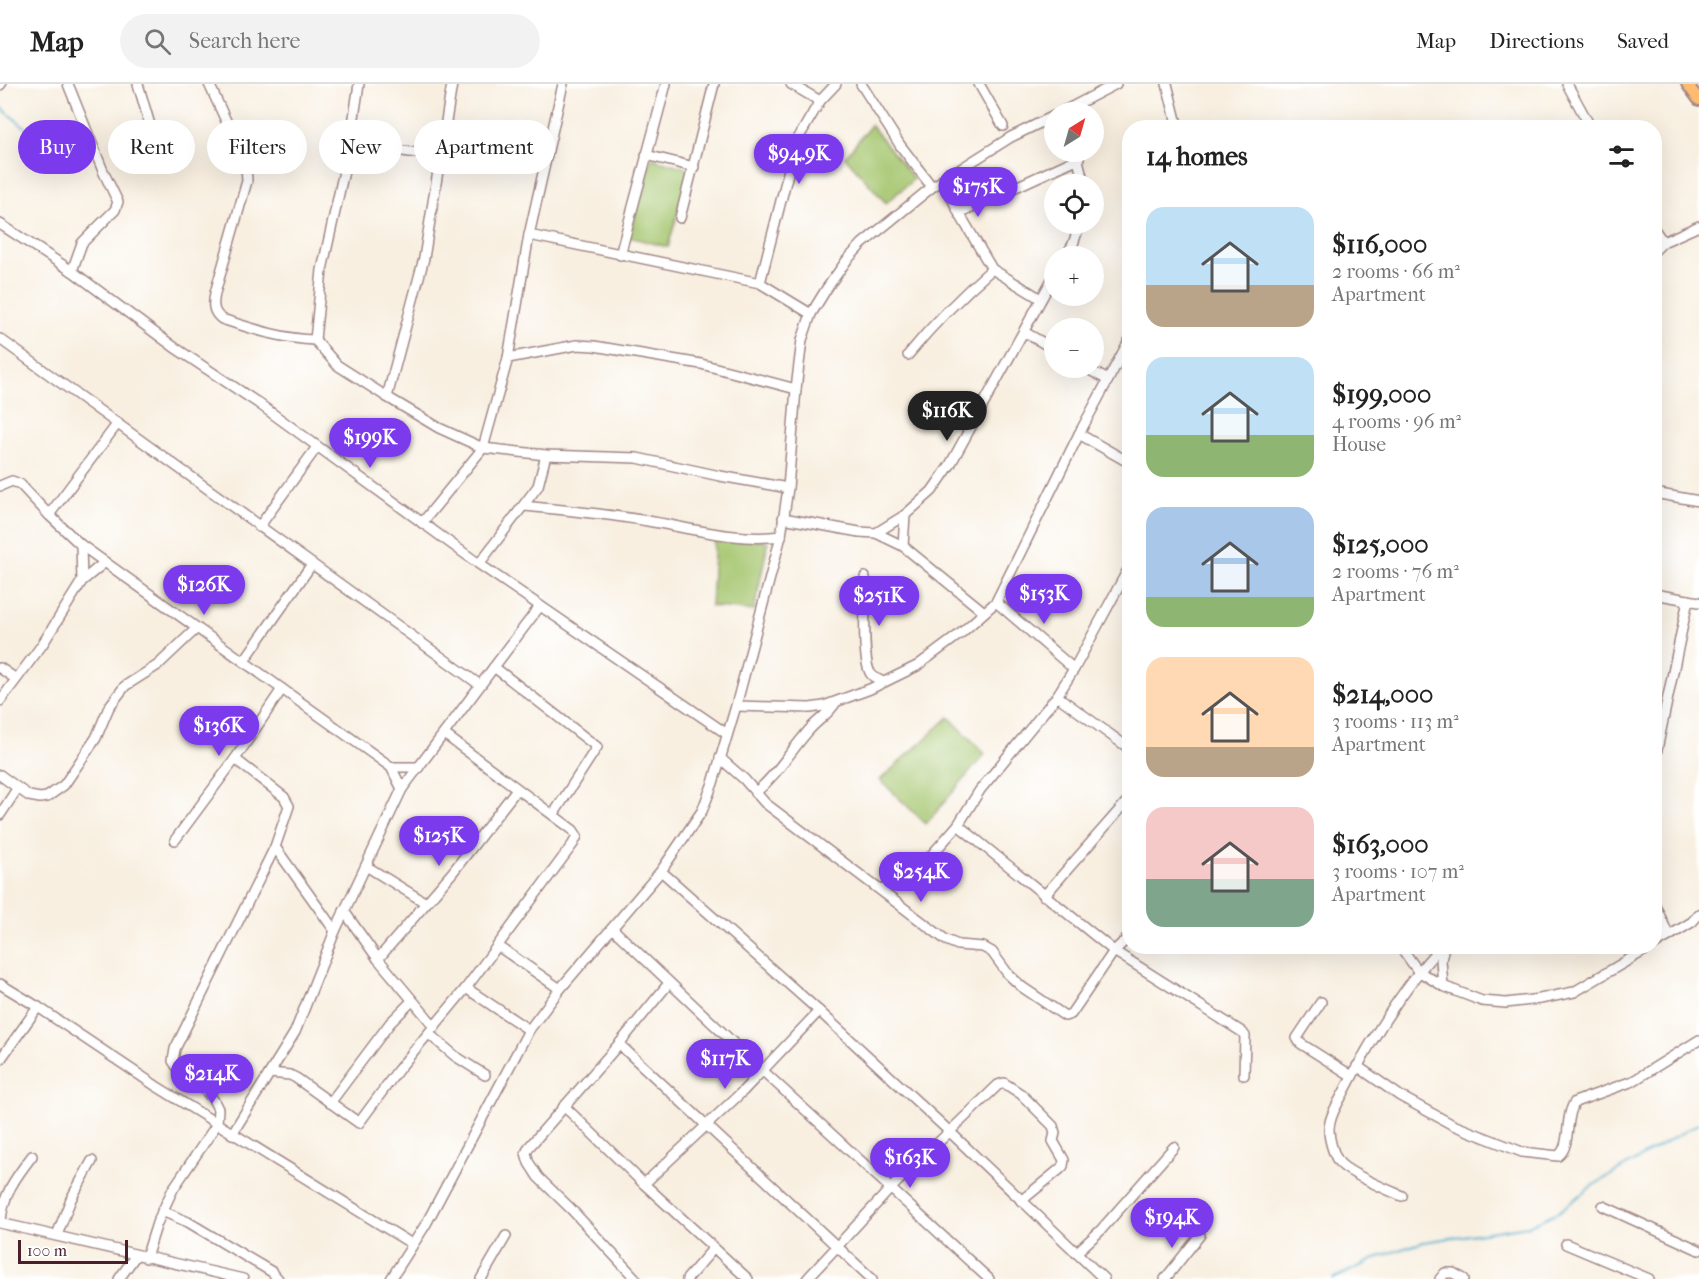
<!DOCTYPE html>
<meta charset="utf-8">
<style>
:root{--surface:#fff;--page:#f2f2f2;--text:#222;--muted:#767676;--line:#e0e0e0;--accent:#7c3aed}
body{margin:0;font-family:"IM FELL French Canon",serif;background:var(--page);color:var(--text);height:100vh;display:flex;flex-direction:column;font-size:22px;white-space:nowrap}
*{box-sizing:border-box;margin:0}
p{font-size:20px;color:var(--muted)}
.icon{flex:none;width:33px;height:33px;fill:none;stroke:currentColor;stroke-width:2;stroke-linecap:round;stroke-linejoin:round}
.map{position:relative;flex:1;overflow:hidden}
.drawer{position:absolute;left:1122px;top:36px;width:540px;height:834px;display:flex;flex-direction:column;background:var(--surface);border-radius:24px;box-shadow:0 6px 24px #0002}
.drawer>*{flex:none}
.banner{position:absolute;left:18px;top:36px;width:570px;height:54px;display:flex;gap:12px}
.needle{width:39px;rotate:37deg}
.fabs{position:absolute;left:1044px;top:18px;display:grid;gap:12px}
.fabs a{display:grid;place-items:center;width:60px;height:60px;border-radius:50%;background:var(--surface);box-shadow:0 6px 24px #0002;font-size:30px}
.scale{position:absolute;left:18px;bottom:15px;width:110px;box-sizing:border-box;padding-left:6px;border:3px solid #4a1f2b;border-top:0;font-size:16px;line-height:21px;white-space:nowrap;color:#4a1f2b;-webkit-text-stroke:4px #fff;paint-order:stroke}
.price{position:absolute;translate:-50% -51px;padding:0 14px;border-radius:21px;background:var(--accent);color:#fff;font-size:20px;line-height:39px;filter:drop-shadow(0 2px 3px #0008)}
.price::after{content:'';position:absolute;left:50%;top:36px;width:18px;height:14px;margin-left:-9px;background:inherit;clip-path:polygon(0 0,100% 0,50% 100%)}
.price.active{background:#222;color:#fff}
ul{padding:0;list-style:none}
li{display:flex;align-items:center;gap:18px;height:150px;padding:0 24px}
li span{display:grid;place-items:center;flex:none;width:168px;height:120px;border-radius:18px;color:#555}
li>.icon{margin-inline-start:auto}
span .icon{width:72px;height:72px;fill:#fffc;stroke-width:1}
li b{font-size:26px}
h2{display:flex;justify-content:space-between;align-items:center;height:72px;padding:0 24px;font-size:26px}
.tag{padding:0 21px;border-radius:27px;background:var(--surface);box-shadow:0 6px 24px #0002;font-size:21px;line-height:54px}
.tag.active{background:var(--accent);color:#fff}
header{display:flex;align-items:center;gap:36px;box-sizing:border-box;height:84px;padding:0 30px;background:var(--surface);border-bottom:2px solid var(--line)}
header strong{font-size:28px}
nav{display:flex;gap:33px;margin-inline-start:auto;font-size:21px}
.search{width:420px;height:54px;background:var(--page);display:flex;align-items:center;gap:15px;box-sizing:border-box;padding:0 21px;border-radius:33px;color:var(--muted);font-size:22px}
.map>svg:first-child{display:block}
.green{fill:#a5c66e;stroke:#78724c;stroke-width:1.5}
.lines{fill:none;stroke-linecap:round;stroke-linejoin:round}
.stream{stroke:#4ba9c9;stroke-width:2}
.minor-casing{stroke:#a18786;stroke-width:12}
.major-casing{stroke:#a18786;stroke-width:14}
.minor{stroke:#fff;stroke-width:9}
.major{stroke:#febb71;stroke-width:10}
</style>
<header>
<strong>Map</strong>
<div class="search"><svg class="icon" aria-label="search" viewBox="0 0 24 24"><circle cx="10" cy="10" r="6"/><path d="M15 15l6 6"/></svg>Search here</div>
<nav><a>Map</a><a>Directions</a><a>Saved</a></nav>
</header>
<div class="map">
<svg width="1699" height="1195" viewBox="0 0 1699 1195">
<rect width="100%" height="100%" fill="#fff"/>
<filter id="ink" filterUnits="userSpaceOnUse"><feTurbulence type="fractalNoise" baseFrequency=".0167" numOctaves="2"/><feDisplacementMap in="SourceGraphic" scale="12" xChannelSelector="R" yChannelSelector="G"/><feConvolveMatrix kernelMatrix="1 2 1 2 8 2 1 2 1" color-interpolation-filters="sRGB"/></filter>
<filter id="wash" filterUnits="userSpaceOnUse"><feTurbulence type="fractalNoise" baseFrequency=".008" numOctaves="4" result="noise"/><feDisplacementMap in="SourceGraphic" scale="24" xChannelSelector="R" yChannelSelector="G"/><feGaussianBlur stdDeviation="1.35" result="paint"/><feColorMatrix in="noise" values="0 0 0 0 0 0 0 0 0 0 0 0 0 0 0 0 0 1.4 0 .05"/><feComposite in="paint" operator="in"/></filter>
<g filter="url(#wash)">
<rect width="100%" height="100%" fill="#f8efe0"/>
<g class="green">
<polygon points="871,41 914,95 886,119 845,73"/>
<polygon points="651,74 690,85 668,163 629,153"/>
<polygon points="715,452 768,458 754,527 711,522"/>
<polygon points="949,633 985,670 926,740 880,696"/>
</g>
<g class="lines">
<g class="stream">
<polyline points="0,23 43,58"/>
<polyline points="1333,1195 1381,1172 1424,1158 1528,1142 1560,1127 1592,1102 1699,1039"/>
</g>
</g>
</g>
<g filter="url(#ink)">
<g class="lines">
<g class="minor-casing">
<g id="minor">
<polyline points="68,0 103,87 118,118 115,126 82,159 72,187"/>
<polyline points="138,0 155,58"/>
<path d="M209,0l37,80 1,17 -32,112c-2,11 -3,19 7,26 31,10 61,20 93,21"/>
<polyline points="359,0 350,60 440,72"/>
<polyline points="452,0 424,174 387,313 439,344 483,364 546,371 637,374 720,392 788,404"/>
<polyline points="791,0 820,17"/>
<polyline points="861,0 900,61 932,103"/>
<polyline points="979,0 1003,42"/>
<polyline points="1167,0 1178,44"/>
<polyline points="1567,0 1591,44"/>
<polyline points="0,1 1,0"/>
<polyline points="1062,28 1116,0"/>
<polyline points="443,48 547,72"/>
<polyline points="350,60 322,186 315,256 337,281 387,313"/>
<polyline points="1076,68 1084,100"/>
<polyline points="646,71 694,83"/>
<polyline points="943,95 959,129 992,185 1041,215"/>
<polyline points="959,129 1079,74"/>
<polyline points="680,134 714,0"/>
<polyline points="0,140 72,187 174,263 258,319 479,480 727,650"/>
<polyline points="1654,145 1663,158"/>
<polyline points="529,151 760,199 811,230"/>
<polyline points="1654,167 1663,158 1699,142"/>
<polyline points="620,171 666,0"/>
<polyline points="1066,172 1073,160 1080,140"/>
<polyline points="760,199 796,58 820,17 836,0"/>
<polyline points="1024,248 1054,265"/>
<polyline points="0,255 480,601"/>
<path d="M908,271c26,-32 53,-59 84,-86"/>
<polyline points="508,274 577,261 594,262 701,280 796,305"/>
<polyline points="1086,284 1108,296"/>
<polyline points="1079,350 1130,379"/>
<polyline points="0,402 12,397 20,400 49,431 81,461 391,683 402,705"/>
<polyline points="1654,409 1699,417"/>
<path d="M524,422c41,4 83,8 124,15 41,7 91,21 133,15"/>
<polyline points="49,431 118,339"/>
<polyline points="783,434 859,448 876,449 905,431 932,407 950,381 1054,192"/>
<polyline points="422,439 483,364 508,274 529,151 563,0"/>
<polyline points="259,443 317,363"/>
<polyline points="876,449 903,462 984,528"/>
<polyline points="81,461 82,497"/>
<polyline points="903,462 905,431"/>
<polyline points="479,480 538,402 546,371"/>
<path d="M865,493c1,20 -4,85 6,97 3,4 8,6 12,8"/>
<polyline points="1654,510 1699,518"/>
<polyline points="996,518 1074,585"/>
<polyline points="244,577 312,480"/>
<polyline points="494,583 597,663 553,731"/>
<polyline points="0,584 16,595"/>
<polyline points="1057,612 1130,665"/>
<polyline points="0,617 42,561 82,497 105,478"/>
<polyline points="736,622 810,624 824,622 870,605 917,582 960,550 996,518 1079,350 1130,255"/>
<polyline points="720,674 744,695 765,719 946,856 958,861 983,863 992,868 1008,890 1022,903 1065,932 1071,930 1114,867 1130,852"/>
<polyline points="1654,680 1688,516"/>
<polyline points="391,683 419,683"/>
<polyline points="0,691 29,712 40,714 47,713 64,701 96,654 109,623 125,602 158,581 197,544"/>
<path d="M755,709c23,-19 36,-43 55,-64 9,-10 19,-15 26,-27"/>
<polyline points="0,731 17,705"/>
<polyline points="958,741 1114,867 1242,948 1245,952 1244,991"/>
<polyline points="175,756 235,675 282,605"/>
<polyline points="275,763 335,847"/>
<polyline points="366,782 426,819"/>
<polyline points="661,787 819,927 950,1048 1104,1195"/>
<polyline points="881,806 894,800 929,774 958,741 980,706 1057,612 1074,585 1130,482"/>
<polyline points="1044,812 1130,714"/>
<polyline points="1654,819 1669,852"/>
<polyline points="344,827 378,875 435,943"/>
<polyline points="613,845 762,986 989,1195"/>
<polyline points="1654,861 1692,838 1699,830"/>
<polyline points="498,862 560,905"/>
<polyline points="1400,862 1418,887 1443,902 1482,917 1506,919 1540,915 1574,908 1652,862"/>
<polyline points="378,875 452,789 517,705"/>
<polyline points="0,900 38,923 156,1002 412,1160"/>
<polyline points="1443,902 1441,876 1444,862"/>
<polyline points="466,904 529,946"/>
<polyline points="1321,918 1297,954 1300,959 1352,992"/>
<polyline points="429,950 455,972 485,991"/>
<polyline points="619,960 872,1195"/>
<polyline points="0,976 38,923"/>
<path d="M1357,982l43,30 53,29 69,27 36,4c14,-10 6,-39 17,-54l58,-21 66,-41"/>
<polyline points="270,989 290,991 296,994 359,1039 398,986 466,904 573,760 577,752 573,746 444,650"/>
<polyline points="330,1019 390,939 412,917"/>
<polyline points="564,1022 644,1100 748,1195"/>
<polyline points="232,1050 295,948 335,847 402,705 540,522"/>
<polyline points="644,1100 743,1007 819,927"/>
<path d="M1402,1112c-14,-6 -57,-24 -64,-35 -5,-8 -9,-22 -9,-31 0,-13 9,-27 15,-38 27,-53 57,-102 97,-146"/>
<polyline points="1603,1122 1699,1166"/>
<polyline points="162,1127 188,1138 272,1188 278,1195"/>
<polyline points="0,1139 243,1195"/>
<path d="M1,1139c1,-28 15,-46 31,-67"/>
<polyline points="57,1151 71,1115 92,1077"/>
<polyline points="1566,1160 1649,1195"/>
<polyline points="1076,1169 1100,1147 1174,1063"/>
<polyline points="146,1174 157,1139 173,1105 217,1040 218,1025 214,1017 207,1008 177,983 173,977 175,965 275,763 289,722 284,713 235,675"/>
<polyline points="119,1195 136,1171"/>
<polyline points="391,1195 426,1140 529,946 560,905 661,787 702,727 713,699 736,622 781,452 788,404 796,305 802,256 811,230 827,204 847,176 862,160 932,103 1011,53 1054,32"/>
<polyline points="481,1195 506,1152"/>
<polyline points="636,1195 571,1125 538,1093 529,1079 526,1069 529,1063 619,960 669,899"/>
<polyline points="687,1195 713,1165"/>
<polyline points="807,1195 891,1104 998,1001 1004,999 1021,1010 1053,1042 1055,1049 1053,1057 1064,1076 1063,1082 1060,1085 1021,1117"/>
<polyline points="1165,1195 1200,1151"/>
<polyline points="1440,1195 1445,1189 1453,1189 1464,1195"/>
</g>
</g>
<g class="major-casing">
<polyline id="major" points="1687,0 1699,16"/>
</g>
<use href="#minor" class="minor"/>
<use href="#major" class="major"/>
</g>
</g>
</svg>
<div class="fabs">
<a><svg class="needle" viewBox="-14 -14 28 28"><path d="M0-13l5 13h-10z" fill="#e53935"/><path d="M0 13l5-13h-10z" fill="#767676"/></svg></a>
<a><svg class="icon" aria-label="locate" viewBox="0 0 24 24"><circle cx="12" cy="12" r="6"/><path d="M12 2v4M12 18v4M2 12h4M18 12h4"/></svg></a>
<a>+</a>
<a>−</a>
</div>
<div class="scale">100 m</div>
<b class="price" style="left:799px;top:101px">$94.9K</b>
<b class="price" style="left:978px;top:134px">$175K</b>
<b class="price active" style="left:947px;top:358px">$116K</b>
<b class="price" style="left:370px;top:385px">$199K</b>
<b class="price" style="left:204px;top:532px">$126K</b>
<b class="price" style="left:1044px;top:541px">$153K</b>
<b class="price" style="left:879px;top:543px">$251K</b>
<b class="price" style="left:219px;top:673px">$136K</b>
<b class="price" style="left:439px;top:783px">$125K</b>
<b class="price" style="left:921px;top:819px">$254K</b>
<b class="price" style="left:725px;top:1006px">$117K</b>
<b class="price" style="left:212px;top:1021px">$214K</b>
<b class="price" style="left:910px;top:1105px">$163K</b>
<b class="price" style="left:1172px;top:1165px">$194K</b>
<div class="banner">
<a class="tag active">Buy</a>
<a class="tag">Rent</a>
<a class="tag">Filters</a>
<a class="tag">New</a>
<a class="tag">Apartment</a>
</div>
<section class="drawer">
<h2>14 homes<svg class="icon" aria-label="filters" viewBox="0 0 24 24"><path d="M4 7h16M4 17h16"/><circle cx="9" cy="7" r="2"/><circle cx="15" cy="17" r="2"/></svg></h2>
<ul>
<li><span style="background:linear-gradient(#bfe0f5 65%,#b9a48a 0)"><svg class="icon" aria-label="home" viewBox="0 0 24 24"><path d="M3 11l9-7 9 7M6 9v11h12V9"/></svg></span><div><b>$116,000</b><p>2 rooms · 66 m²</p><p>Apartment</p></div></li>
<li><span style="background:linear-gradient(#bfe0f5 65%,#8fb573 0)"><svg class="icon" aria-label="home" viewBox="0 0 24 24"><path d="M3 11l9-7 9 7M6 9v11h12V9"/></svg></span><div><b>$199,000</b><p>4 rooms · 96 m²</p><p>House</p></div></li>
<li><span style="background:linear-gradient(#a9c7e8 75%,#8fb573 0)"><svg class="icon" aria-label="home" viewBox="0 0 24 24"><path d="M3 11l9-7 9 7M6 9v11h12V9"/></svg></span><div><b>$125,000</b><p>2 rooms · 76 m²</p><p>Apartment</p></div></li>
<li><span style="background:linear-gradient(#ffd9b3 75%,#b9a48a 0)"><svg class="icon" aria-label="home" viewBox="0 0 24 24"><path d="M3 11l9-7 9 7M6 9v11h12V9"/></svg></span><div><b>$214,000</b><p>3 rooms · 113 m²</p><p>Apartment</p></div></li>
<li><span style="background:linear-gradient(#f6c9c9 60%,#7fa58c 0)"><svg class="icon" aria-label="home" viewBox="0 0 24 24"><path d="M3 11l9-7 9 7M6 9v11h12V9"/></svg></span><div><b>$163,000</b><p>3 rooms · 107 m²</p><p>Apartment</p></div></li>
</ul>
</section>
</div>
